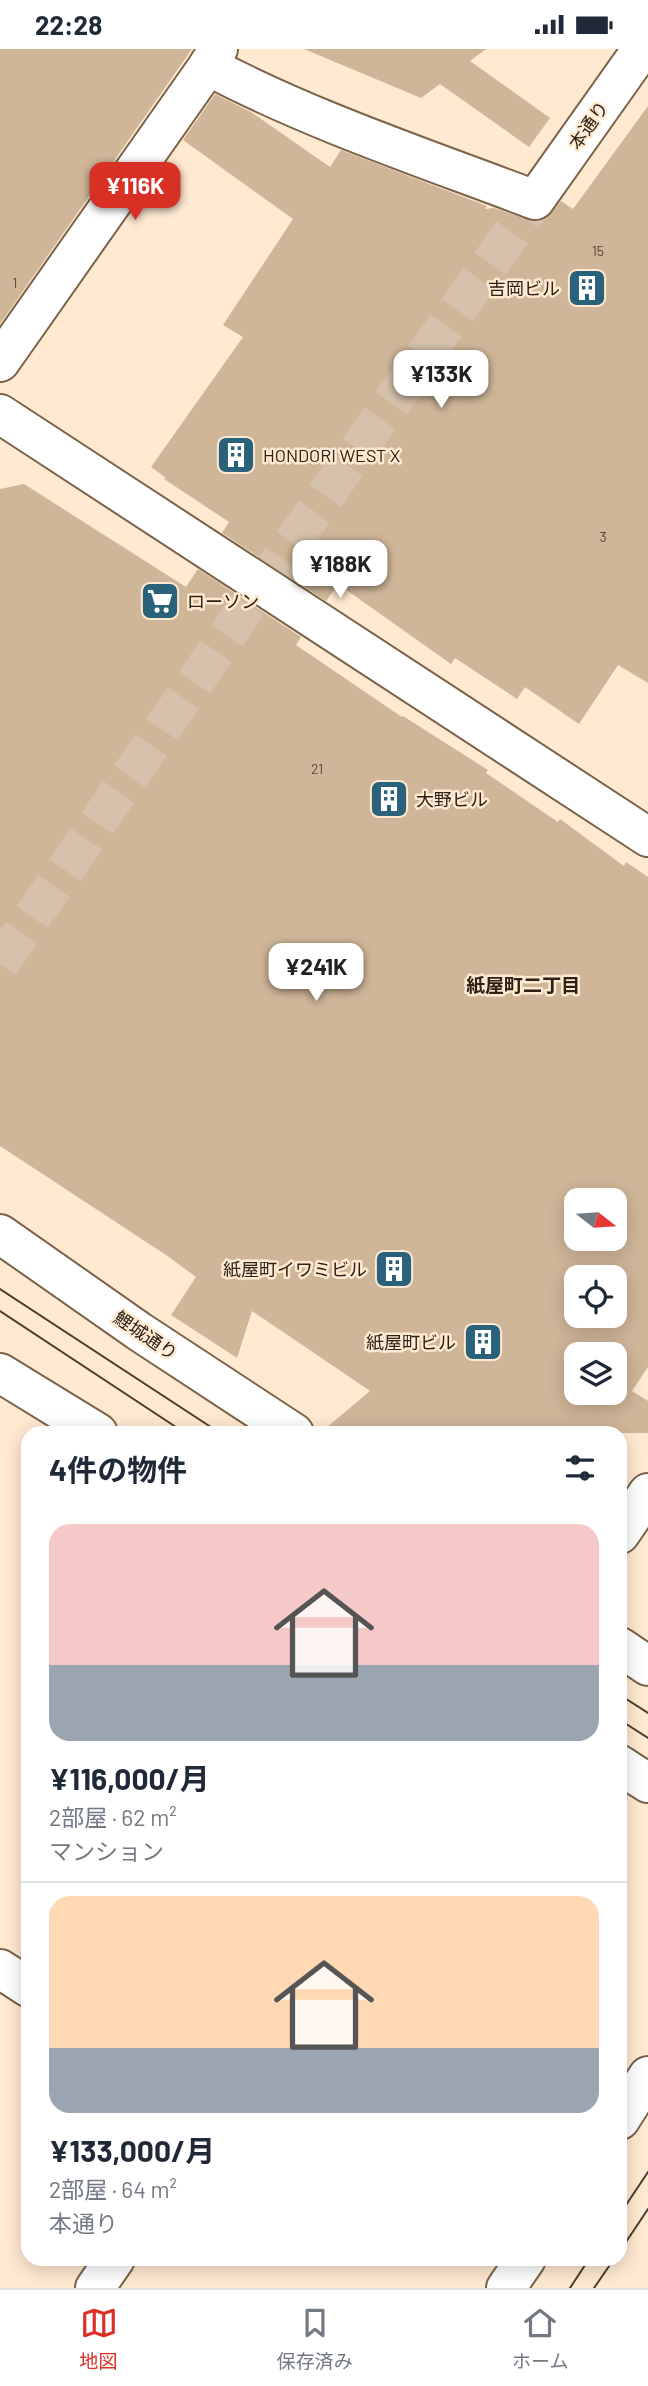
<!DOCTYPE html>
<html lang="ja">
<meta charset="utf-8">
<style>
:root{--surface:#fff;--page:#f6f6f7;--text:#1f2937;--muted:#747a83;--line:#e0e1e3;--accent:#d93025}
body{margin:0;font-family:Barlow,"Noto Sans JP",sans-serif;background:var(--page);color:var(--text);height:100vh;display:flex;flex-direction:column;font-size:26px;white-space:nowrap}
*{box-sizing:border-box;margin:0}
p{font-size:23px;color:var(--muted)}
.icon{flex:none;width:38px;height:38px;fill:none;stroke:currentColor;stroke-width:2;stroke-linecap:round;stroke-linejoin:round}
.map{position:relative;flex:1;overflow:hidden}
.side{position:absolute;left:21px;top:1377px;width:606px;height:840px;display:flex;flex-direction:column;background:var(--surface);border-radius:21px;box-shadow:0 4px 18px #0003}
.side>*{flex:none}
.needle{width:46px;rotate:107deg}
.controls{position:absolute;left:564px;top:1139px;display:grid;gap:14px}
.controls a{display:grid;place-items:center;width:63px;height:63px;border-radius:14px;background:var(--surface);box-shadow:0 4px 18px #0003;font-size:35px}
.price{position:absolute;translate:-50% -60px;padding:0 16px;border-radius:14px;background:#fff;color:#222;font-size:23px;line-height:46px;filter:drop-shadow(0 2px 4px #0008)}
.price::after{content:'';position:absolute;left:50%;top:42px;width:21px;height:16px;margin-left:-10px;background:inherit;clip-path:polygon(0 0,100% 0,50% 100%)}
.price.current{background:var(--accent);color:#fff}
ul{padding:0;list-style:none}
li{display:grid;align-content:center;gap:14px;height:371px;padding:0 28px}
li+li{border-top:2px solid var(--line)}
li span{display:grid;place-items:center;height:217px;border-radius:21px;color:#555}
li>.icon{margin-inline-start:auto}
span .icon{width:126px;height:126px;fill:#fffc;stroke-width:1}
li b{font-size:30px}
h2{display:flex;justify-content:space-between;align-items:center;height:84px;padding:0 28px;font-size:30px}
.status{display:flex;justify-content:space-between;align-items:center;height:49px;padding:0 35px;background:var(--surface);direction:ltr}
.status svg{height:19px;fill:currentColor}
.dock{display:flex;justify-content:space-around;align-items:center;height:98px;border-top:2px solid var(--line);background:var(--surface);font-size:19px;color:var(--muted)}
.dock a{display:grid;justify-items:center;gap:4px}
.dock .current{color:var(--accent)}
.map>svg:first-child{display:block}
.building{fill:#d0b699;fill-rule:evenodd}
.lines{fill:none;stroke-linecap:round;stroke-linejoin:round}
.street-tunnel{stroke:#d5c1ac;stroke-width:38;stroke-dasharray:38 19;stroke-linecap:butt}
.street-casing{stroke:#7a6349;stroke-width:42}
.secondary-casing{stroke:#7a6349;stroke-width:42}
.highway-casing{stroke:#7a6349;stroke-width:42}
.street{stroke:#fff;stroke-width:38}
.secondary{stroke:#fff;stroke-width:38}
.highway{stroke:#fff;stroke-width:38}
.tram{stroke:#493d30;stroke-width:2}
.labels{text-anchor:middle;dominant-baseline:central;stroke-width:5;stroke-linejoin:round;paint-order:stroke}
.number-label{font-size:14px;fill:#544637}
.street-label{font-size:18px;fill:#2b2116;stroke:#ffe9d1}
.poi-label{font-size:18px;fill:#2b2116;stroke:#ffe9d1;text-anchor:end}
.neighbourhood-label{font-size:19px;font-weight:bold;fill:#2b2116;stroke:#ffe9d1}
</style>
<div class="status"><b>22:28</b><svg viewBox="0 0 49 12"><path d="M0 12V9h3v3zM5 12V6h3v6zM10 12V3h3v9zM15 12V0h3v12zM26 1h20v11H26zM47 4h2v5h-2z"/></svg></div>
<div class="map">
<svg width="648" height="2239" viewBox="0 0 648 2239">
<rect width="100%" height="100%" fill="#ffe9d1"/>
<g class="building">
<polygon points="0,0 192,0 0,275"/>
<polygon points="304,0 486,0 470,12 550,69 529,98 440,35 421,49"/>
<polygon points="215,45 251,63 330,118 341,101 487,157 485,160 494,159 536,173 546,170 561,152 573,160 648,57 648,634 618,616 579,675 525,638 517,650 455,609 451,615 338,535 326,552 222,484 229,473 164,430 166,429 151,418 243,288 223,276 293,170 183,91"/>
<path d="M24,435l162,103 12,-18 103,68 -5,8 106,72 1,-1 85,54 -2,3 72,49 2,-3 64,47 2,-4 22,15v490l-16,24 16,10v32h-328l50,-42 -118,-80 -15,47 -66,-43 25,-38 -27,-20 -169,-111v-657zM576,1152h38v38h-38zM576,1228h38v39h-38zM576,1306h38v38h-38z"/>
</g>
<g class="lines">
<polyline class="street-tunnel" points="0,915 250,553 535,151"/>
<g class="street-casing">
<g id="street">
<path d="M208,17c102,54 219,93 327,134l107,-151"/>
<polyline points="0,313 208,17 218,0"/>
<polyline points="0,365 648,788"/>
<polyline points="620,1485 648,1444"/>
<polyline points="0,1920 28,1938"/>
<polyline points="95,2239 115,2210"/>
</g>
</g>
<g class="secondary-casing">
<g id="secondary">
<polyline points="620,2071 648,2027"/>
<polyline points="506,2239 526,2210"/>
</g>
</g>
<g class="highway-casing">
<g id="highway">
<polyline points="0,1185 140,1283 294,1384"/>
<polyline points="0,1324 98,1384"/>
<polyline points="620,1598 648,1617"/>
<polyline points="620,1716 648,1734"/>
</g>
</g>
<use href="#street" class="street"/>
<use href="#secondary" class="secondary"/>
<use href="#highway" class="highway"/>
<g class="tram">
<polyline points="0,1240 220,1384"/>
<polyline points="0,1262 185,1384"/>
<polyline points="620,1646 648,1664"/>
<polyline points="620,1671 648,1689"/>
<polyline points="620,2165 648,2123"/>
<polyline points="620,2202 648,2160"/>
<polyline points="570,2239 589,2210"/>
<polyline points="594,2239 614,2210"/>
</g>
</g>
<defs>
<g id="building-square" transform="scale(2.0125)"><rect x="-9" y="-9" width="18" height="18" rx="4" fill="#2a617b" stroke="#ffe9d1"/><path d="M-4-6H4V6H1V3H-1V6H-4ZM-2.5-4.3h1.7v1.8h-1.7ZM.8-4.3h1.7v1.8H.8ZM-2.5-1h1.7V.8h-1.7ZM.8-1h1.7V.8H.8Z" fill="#fff"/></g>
<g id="supermarket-square" transform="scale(2.0125)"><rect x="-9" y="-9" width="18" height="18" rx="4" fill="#2a617b" stroke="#ffe9d1"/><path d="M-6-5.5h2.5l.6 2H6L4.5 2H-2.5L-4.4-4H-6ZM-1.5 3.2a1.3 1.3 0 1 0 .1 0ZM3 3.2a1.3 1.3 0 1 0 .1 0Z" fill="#fff"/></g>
</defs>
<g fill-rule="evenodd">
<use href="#building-square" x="587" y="239"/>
<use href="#building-square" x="236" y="406"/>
<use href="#supermarket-square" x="160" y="552"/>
<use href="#building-square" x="389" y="750"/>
<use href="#building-square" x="394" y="1220"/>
<use href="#building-square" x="483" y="1293"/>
</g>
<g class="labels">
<g class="number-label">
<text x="598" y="201">15</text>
<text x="15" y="233">1</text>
<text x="603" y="487">3</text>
<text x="317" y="719">21</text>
</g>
<g class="street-label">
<text transform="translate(588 76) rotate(-55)">本通り</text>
<text transform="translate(146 1286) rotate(34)">鯉城通り</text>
</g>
<g class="poi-label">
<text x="560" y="239">吉岡ビル</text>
<text x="263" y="406" text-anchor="start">HONDORI WEST X</text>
<text x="187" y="552" text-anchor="start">ローソン</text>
<text x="416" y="750" text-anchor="start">大野ビル</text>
<text x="367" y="1220">紙屋町イワミビル</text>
<text x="456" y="1293">紙屋町ビル</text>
</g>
<g class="neighbourhood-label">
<text x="523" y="935">紙屋町二丁目</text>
</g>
</g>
</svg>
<div class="controls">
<a><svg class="needle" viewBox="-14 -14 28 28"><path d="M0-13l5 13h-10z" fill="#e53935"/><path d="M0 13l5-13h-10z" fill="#747a83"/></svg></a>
<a><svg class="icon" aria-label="locate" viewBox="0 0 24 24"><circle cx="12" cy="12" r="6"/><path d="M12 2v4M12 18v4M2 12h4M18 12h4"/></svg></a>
<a><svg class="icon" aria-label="layers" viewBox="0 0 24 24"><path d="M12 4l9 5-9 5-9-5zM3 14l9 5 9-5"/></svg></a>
</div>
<b class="price current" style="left:135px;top:173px">¥116K</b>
<b class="price" style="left:441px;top:361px">¥133K</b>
<b class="price" style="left:340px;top:551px">¥188K</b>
<b class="price" style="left:316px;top:954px">¥241K</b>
<section class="side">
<h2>4件の物件<svg class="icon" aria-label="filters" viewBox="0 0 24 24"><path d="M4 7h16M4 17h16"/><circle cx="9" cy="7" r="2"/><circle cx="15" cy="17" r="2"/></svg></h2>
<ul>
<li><span style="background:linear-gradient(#f6c9c9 65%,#9aa5b1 0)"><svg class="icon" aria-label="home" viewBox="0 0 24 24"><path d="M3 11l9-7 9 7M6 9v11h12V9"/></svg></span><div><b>¥116,000/月</b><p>2部屋 · 62 m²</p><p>マンション</p></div></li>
<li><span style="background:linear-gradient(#ffd9b3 70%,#9aa5b1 0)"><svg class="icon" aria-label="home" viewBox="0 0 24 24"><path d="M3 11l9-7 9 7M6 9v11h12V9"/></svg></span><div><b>¥133,000/月</b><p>2部屋 · 64 m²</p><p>本通り</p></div></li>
</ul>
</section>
</div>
<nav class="dock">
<a class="current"><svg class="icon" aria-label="map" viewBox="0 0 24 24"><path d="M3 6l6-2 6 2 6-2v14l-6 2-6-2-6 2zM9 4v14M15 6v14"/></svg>地図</a>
<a><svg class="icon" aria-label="saved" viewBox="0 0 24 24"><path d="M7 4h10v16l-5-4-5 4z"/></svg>保存済み</a>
<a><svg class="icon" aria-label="home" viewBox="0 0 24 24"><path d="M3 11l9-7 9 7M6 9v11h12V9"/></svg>ホーム</a>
</nav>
